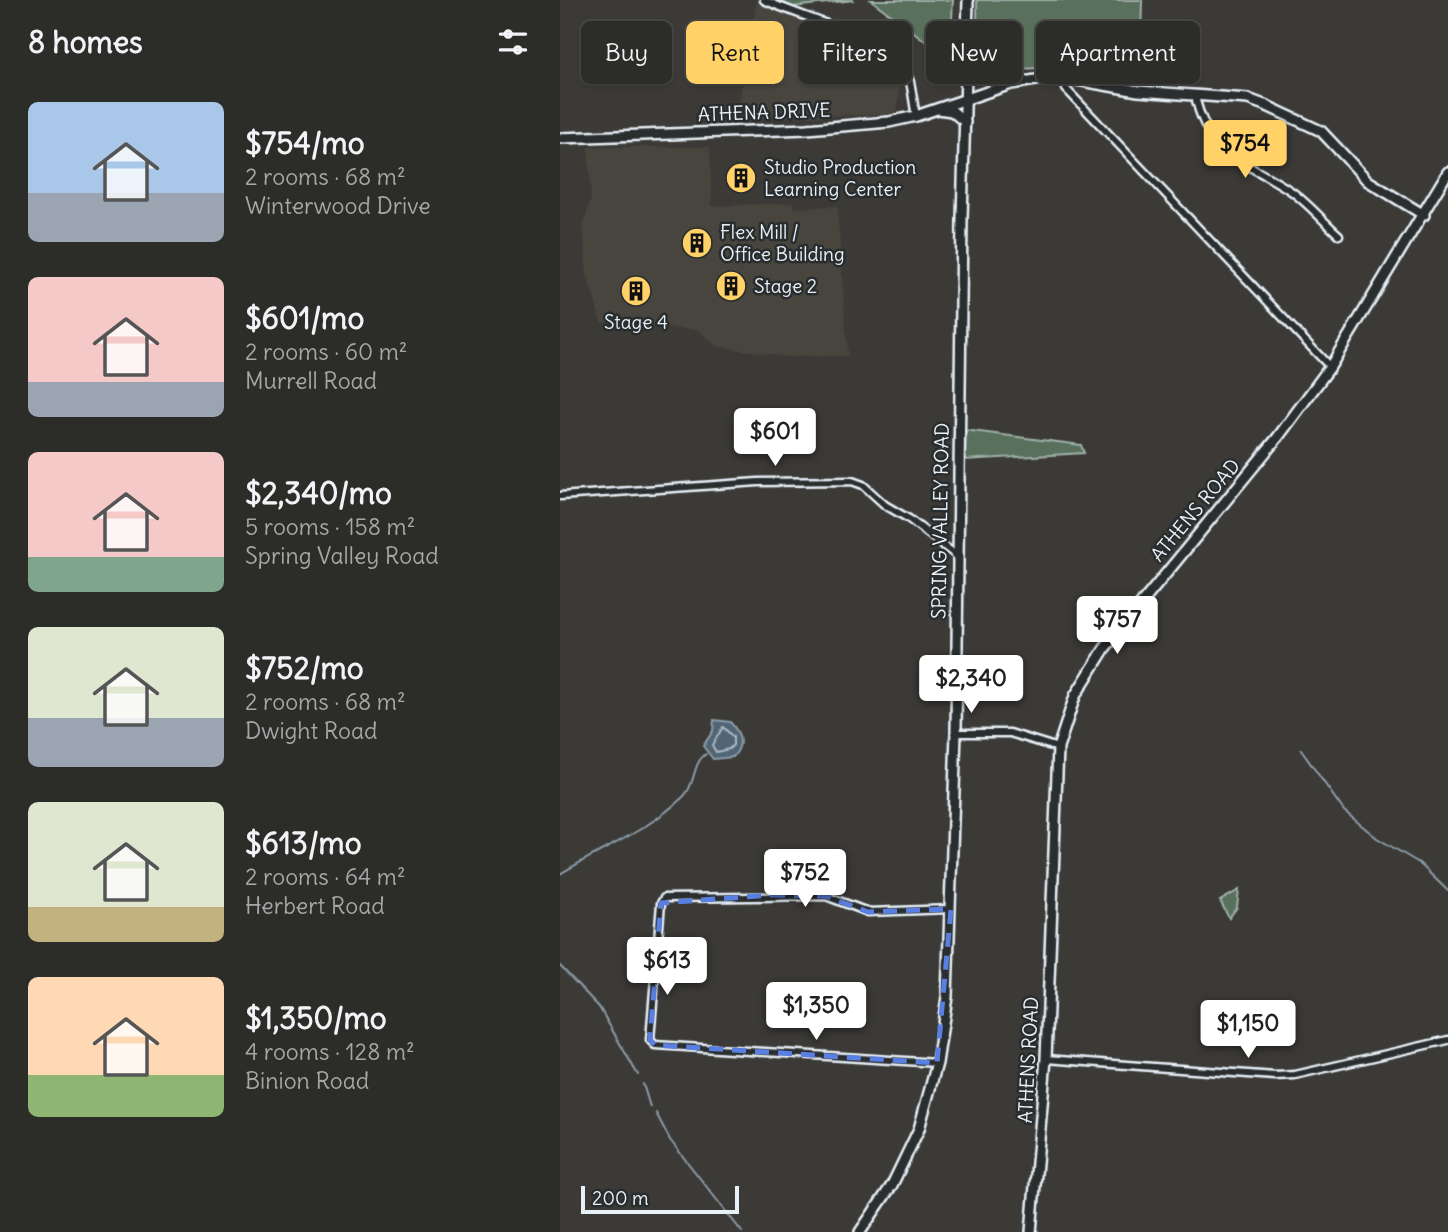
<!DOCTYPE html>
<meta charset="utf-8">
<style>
:root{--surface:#2c2c29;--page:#343431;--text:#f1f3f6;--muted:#a6a7a8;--line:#484846;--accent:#ffd166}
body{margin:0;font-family:Delius,sans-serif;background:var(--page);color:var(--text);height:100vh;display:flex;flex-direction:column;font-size:26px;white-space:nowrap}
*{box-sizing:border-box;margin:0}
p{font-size:23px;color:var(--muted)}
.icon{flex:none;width:38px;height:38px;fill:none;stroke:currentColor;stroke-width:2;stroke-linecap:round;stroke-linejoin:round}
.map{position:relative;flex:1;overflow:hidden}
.side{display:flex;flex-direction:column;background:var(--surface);width:560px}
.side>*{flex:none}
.banner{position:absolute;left:21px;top:21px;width:665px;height:63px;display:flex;gap:14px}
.scale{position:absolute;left:21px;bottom:18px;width:158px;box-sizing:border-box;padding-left:7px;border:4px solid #e8f1f8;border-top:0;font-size:19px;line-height:24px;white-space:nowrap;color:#e8f1f8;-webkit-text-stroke:5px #2a2d2e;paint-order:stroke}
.price{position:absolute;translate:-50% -60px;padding:0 16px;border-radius:7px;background:#fff;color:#222;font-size:23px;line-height:46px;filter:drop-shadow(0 2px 4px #0008)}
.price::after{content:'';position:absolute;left:50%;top:42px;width:21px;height:16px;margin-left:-10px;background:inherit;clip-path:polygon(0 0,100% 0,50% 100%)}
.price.selected{background:var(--accent);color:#111}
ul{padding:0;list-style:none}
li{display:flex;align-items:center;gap:21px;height:175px;padding:0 28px}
li span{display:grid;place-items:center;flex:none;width:196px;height:140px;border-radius:10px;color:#555}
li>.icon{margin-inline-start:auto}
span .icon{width:84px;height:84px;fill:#fffc;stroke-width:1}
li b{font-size:30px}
h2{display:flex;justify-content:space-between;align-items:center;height:84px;padding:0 28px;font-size:30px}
.tag{padding:0 24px;border-radius:10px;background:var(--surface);box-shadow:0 2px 5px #0004,0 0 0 2px var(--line);font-size:24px;line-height:63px}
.tag.selected{background:var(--accent);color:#111}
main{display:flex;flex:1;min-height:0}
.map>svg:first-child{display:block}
.built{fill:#47443d}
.green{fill:#586f5c;stroke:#a0b0aa;stroke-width:2}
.water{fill:#516574;stroke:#8d9da9;stroke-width:2}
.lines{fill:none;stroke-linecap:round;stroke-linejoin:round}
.shore{stroke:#acb9c3;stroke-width:2}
.stream{stroke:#8d9da9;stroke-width:2}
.street-casing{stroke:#e8f1f8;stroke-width:11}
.secondary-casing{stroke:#e8f1f8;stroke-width:14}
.street{stroke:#2a2d2e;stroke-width:6}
.secondary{stroke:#2a2d2e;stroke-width:9}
.marked{fill:none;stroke:#5a7fe2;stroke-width:5;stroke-dasharray:14 9;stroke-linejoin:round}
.labels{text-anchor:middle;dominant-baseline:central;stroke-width:5;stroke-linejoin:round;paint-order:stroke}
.street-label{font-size:19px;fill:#e8f1f8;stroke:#2a2d2e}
.poi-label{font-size:19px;fill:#e8f1f8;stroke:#2a2d2e;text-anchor:start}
</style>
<main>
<section class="side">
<h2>8 homes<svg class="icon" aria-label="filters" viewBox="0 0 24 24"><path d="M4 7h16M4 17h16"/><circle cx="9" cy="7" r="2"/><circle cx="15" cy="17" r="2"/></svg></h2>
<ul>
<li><span style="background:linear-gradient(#a9c7e8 65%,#9aa5b1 0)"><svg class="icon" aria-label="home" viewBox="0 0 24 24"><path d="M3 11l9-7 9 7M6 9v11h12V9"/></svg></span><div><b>$754/mo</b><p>2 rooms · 68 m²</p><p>Winterwood Drive</p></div></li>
<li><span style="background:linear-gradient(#f6c9c9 75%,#9aa5b1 0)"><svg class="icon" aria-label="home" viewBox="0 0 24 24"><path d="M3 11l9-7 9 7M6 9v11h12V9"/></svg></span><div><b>$601/mo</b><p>2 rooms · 60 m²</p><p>Murrell Road</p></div></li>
<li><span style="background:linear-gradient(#f6c9c9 75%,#7fa58c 0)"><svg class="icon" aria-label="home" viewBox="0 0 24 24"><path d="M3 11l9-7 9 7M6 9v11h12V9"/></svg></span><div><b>$2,340/mo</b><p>5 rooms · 158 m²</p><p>Spring Valley Road</p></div></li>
<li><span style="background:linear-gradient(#dfe7d0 65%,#9aa5b1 0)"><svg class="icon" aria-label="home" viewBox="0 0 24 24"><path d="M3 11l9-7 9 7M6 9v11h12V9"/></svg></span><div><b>$752/mo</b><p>2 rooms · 68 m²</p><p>Dwight Road</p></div></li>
<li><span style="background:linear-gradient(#dfe7d0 75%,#c2b280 0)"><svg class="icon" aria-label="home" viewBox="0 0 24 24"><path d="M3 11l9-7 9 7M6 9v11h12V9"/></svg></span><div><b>$613/mo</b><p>2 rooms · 64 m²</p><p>Herbert Road</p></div></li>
<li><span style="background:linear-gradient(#ffd9b3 70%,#8fb573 0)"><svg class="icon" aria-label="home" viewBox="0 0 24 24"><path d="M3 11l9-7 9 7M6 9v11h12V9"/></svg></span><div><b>$1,350/mo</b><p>4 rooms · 128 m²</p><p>Binion Road</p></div></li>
</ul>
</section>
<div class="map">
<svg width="888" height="1232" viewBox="0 0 888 1232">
<rect width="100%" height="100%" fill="#3b3a37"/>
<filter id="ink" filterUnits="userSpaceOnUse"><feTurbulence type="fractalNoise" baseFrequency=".0143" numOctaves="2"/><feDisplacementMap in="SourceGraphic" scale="14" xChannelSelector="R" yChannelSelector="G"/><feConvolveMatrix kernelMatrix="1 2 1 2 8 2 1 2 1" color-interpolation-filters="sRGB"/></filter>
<g filter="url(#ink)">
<g class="built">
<polygon points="197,1 328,59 341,73 337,114 176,119"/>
<polygon points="28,147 150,147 152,206 234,203 235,208 277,206 288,356 229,357 156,346 138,330 41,322 27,275 23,226 31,198"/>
</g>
<g class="green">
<polygon points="214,0 294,0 232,7"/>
<polygon points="311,0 393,0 391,36 367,42"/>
<polygon points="417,0 582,0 580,84 477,68 418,72"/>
<polygon points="404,430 521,445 524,453 404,460"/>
<polygon points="679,890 677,907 669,918 660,901"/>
</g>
<path class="water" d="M154,720l16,2c11,12 14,23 3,35l-20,2 -10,-13 10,-15z"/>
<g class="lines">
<polygon class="shore" points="163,727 173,737 173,745 169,749 156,752 152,745"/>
<g class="stream">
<polyline points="741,750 784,811 817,838 859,863 888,891"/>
<path d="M0,874c41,-25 90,-44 124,-78 12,-12 8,-33 22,-42"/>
<polyline points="0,966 39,1007 78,1075"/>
<polyline points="83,1084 90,1107"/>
<polyline points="96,1113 110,1140 182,1232"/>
</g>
<g class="street-casing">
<g id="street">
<path d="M204,0c27,13 121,41 136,59 12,15 12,39 16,57"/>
<polyline points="503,78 506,89 770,367"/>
<path d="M635,96c14,62 48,63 96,95 17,12 32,30 48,44"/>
<polyline points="0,496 198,482 292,481 303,485 325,505 349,519 397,556"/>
<polyline points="396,733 450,733 498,748"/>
<polyline points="486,1059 715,1076 735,1075 888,1040"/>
<polyline points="377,1063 95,1045 90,1040 101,903 104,898 266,896 308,912 391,909"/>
</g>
</g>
<g class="secondary-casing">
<g id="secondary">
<polyline points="378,109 392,111 405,122"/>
<polyline points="0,138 247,129 329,122 356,116 451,84 482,79 511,79 578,91 688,99 707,106 761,131 808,181 864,215"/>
<polyline points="300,1232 332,1185 359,1129 377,1063 387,997 396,733 402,219 408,0"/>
<polyline points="471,1232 486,1059 498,748 515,696 545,648 718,437 770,367 888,172"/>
</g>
</g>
<use href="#street" class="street"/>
<use href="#secondary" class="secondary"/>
</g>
</g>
<path class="marked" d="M211,895l55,1 42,16 83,-3 -14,154 -282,-18 -5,-5 11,-137z"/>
<defs>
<g id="building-disc" transform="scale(1.575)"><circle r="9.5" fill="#ffd166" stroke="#2a2d2e"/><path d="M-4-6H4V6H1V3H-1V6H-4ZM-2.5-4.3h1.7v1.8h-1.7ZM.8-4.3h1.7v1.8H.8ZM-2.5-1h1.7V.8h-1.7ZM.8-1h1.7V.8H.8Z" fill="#111"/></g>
</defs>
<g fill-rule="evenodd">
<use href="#building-disc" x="181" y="178"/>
<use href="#building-disc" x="137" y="243"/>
<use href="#building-disc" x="171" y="286"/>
<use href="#building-disc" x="76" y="291"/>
</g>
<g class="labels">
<g class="street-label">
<text transform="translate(204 112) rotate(-2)">ATHENA DRIVE</text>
<text transform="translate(635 510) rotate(-50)">ATHENS ROAD</text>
<text transform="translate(380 521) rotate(-89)">SPRING VALLEY ROAD</text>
<text transform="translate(468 1060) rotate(-87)">ATHENS ROAD</text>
</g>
<g class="poi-label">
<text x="204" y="167">Studio Production<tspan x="204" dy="22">Learning Center</tspan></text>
<text x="160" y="232">Flex Mill /<tspan x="160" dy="22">Office Building</tspan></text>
<text x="194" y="286">Stage 2</text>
<text x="76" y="322" text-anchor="middle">Stage 4</text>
</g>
</g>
</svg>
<div class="scale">200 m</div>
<b class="price selected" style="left:685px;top:180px">$754</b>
<b class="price" style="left:215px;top:468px">$601</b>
<b class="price" style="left:557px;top:656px">$757</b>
<b class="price" style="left:411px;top:715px">$2,340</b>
<b class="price" style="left:245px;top:909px">$752</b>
<b class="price" style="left:107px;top:997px">$613</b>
<b class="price" style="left:256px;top:1042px">$1,350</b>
<b class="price" style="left:688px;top:1060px">$1,150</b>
<div class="banner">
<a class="tag">Buy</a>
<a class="tag selected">Rent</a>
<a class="tag">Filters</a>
<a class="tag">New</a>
<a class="tag">Apartment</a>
</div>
</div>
</main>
